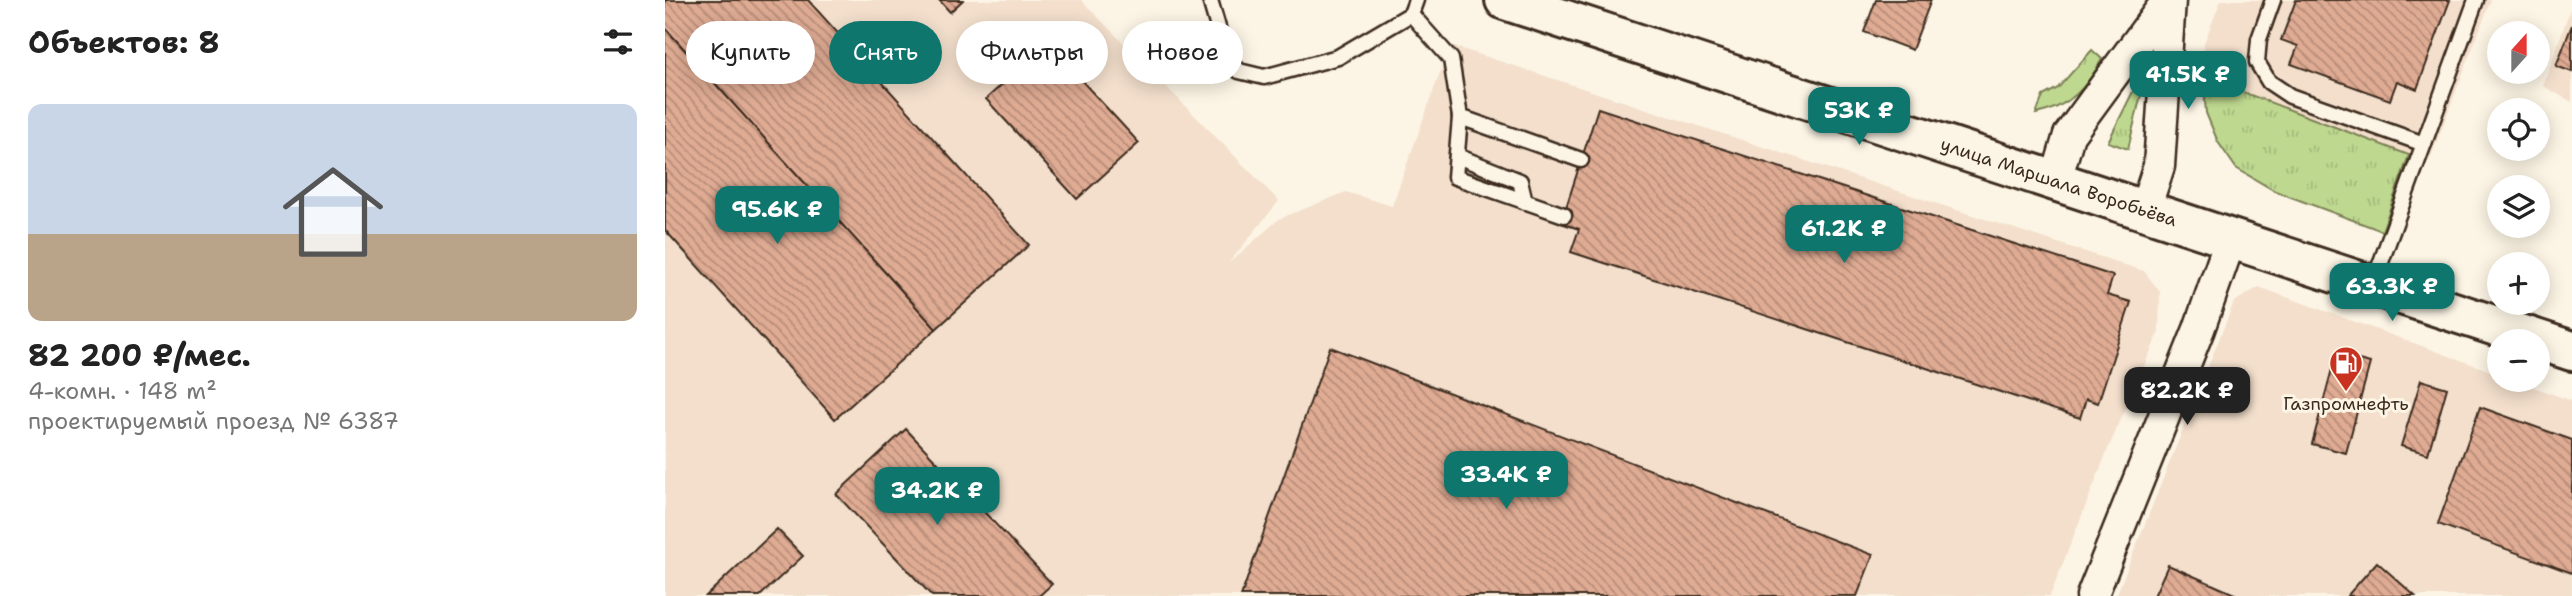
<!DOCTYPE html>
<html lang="ru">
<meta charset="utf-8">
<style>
:root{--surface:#fff;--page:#f2f2f2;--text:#222;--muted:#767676;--accent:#0f766e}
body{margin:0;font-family:"Shantell Sans",sans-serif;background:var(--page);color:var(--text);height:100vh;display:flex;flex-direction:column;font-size:26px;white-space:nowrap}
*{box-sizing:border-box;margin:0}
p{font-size:23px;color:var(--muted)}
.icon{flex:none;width:38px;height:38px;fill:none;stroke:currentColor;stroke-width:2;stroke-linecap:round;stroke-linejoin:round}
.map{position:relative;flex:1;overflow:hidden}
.details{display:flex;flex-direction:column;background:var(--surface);width:665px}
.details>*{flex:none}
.hud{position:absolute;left:21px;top:21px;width:665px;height:63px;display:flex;gap:14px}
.needle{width:46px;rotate:21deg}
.fabs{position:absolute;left:1822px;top:21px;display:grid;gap:14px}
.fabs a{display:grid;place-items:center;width:63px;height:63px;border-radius:50%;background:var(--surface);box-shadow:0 4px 18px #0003;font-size:35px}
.price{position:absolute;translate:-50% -60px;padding:0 16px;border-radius:14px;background:var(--accent);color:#fff;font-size:23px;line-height:46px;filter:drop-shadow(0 2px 4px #0008)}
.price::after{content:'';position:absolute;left:50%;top:42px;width:21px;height:16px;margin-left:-10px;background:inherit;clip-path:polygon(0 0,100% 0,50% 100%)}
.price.on{background:#222;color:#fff}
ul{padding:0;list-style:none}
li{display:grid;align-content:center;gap:14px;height:371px;padding:0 28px}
li span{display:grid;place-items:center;height:217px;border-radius:14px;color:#555}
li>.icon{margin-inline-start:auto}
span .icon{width:126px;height:126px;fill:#fffc;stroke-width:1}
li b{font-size:30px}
h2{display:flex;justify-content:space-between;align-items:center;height:84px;padding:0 28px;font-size:30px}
.chip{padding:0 24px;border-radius:32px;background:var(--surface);box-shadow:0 4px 18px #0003;font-size:24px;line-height:63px}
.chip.on{background:var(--accent);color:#fff}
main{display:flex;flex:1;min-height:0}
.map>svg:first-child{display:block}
.built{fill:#f3dfcc}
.grass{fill:url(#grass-tufts);stroke:#7c8156;stroke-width:2}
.building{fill:url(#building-back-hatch);stroke:#3b2a1e;stroke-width:2}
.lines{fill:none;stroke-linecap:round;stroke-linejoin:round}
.lane-casing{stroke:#3b2a1e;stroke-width:19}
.street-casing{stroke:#3b2a1e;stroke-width:35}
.secondary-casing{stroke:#3b2a1e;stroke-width:44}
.lane{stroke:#fcf5e5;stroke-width:14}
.street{stroke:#fcf5e5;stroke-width:30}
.secondary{stroke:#fcf5e5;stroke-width:38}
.labels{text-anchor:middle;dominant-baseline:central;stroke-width:6;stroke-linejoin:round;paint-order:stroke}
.street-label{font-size:18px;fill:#3b2a1e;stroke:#fcf5e5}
.poi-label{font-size:18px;fill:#3b2a1e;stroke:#fcf5e5}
</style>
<main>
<section class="details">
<h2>Объектов: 8<svg class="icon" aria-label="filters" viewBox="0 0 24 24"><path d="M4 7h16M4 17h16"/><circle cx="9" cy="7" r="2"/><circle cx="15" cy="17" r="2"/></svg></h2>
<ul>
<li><span style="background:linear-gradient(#c9d6e8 60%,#b9a48a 0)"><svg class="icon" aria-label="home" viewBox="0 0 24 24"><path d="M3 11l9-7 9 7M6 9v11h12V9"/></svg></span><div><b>82 200 ₽/мес.</b><p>4-комн. · 148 m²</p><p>проектируемый проезд № 6387</p></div></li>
</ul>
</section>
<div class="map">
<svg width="1907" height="596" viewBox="0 0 1907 596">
<defs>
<pattern id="grass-tufts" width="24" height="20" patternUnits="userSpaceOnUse" patternTransform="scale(1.75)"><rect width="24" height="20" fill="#bed88f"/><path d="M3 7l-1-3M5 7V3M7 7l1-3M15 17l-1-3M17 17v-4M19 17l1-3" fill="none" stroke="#a4ba7b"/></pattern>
<pattern id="building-back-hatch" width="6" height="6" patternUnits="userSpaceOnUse" patternTransform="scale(1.75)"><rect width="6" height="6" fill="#dfab93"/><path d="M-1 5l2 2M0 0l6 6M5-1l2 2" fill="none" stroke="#b68b77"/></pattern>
</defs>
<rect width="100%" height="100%" fill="#fcf5e5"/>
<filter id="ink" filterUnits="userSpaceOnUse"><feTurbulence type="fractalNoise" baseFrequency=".0143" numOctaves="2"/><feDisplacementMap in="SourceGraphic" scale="14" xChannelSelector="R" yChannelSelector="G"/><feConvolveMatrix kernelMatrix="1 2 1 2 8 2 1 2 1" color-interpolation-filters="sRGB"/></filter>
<g filter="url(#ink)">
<g class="built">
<polygon points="0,0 416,0 614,201 563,264 614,219 681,192 727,206 785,45 1479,271 1495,292 1494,332 1443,449 1385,596 0,596"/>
<polygon points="1556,0 1826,0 1764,162 1538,77 1539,43"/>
<polygon points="1907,4 1907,102 1878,86"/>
<polygon points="1594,287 1834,374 1834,380 1849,380 1907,401 1907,596 1451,596 1569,302"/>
</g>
<g class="grass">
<path d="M1427,50l10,9c-15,29 -33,48 -66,55l7,-18 15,-8z"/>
<polygon points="1485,57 1463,149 1443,142"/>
<polygon points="1538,77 1744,155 1717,231 1610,191 1571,168 1553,142 1541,113"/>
</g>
<g class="building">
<polygon points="0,0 143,0 364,245 271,329 0,28"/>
<polygon points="274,0 298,0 285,12"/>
<polygon points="1211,0 1266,0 1247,50 1199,32"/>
<polygon points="1631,0 1785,0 1752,89 1732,81 1725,100 1626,64 1633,46 1616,40"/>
<polygon points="1907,25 1907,72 1891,66"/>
<polygon points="0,28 271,329 170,419 0,230"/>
<polygon points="382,43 474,143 412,199 321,99"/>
<polygon points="933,108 1448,276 1442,295 1466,302 1433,403 1421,399 1415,418 906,252 914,229 896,223"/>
<polygon points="665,347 1208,555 1192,596 576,596"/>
<polygon points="1671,354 1705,363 1681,453 1647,444"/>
<polygon points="1756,380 1782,388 1763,454 1736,446"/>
<polygon points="1815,407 1907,440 1907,573 1773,524"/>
<polygon points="241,429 387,584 374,596 267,596 171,494"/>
<polygon points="112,529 138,556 95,596 41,596"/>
<polygon points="1712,562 1750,596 1682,596"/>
<polygon points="1503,565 1574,596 1489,596"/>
</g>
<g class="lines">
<g class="lane-casing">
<g id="lane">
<polyline points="545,0 561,55 574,71 599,77 673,57 746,14"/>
<polyline points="751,0 746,14 786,59 795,117 916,160"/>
<polyline points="1608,0 1594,39 1592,62 1604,82 1625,96 1759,144"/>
<polyline points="795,117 790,177 899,215"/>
<polyline points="792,156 855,181 860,202"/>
<polyline points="1708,284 1811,0"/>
</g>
</g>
<g class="street-casing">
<g id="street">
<polyline points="1391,180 1404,135 1503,0"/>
<polyline points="1480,209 1494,166 1505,0"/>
<polyline points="1427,596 1534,329 1566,238"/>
</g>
</g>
<g class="secondary-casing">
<g id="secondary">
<path id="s1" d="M840,0l1067,351"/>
</g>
</g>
<use href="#lane" class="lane"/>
<use href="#street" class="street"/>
<use href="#secondary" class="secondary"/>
</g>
</g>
<defs>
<g id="fuel-pin" transform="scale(1.75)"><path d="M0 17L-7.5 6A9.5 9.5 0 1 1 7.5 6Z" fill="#c8321e" stroke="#fcf5e5"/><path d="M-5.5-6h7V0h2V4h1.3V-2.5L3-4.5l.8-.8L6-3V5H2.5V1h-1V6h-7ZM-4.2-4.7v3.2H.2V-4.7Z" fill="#fff"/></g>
</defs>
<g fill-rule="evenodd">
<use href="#fuel-pin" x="1681" y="363"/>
</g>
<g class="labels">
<g class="street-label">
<text stroke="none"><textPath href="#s1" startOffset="583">улица Маршала Воробьёва</textPath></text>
</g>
<g class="poi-label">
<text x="1681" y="404">Газпромнефть</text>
</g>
</g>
</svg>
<div class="fabs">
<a><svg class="needle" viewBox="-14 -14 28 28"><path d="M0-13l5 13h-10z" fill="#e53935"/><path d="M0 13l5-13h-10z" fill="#767676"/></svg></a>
<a><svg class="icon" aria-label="locate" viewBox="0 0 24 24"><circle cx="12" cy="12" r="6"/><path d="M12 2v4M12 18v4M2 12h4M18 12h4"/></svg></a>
<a><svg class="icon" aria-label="layers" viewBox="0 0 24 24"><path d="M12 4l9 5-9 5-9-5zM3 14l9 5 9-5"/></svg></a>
<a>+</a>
<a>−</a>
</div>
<b class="price" style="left:1523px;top:111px">41.5K ₽</b>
<b class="price" style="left:1194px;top:147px">53K ₽</b>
<b class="price" style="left:112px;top:246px">95.6K ₽</b>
<b class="price" style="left:1179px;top:265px">61.2K ₽</b>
<b class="price" style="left:1727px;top:323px">63.3K ₽</b>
<b class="price on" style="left:1522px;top:427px">82.2K ₽</b>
<b class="price" style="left:841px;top:511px">33.4K ₽</b>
<b class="price" style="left:272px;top:527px">34.2K ₽</b>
<div class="hud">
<a class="chip">Купить</a>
<a class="chip on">Снять</a>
<a class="chip">Фильтры</a>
<a class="chip">Новое</a>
</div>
</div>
</main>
